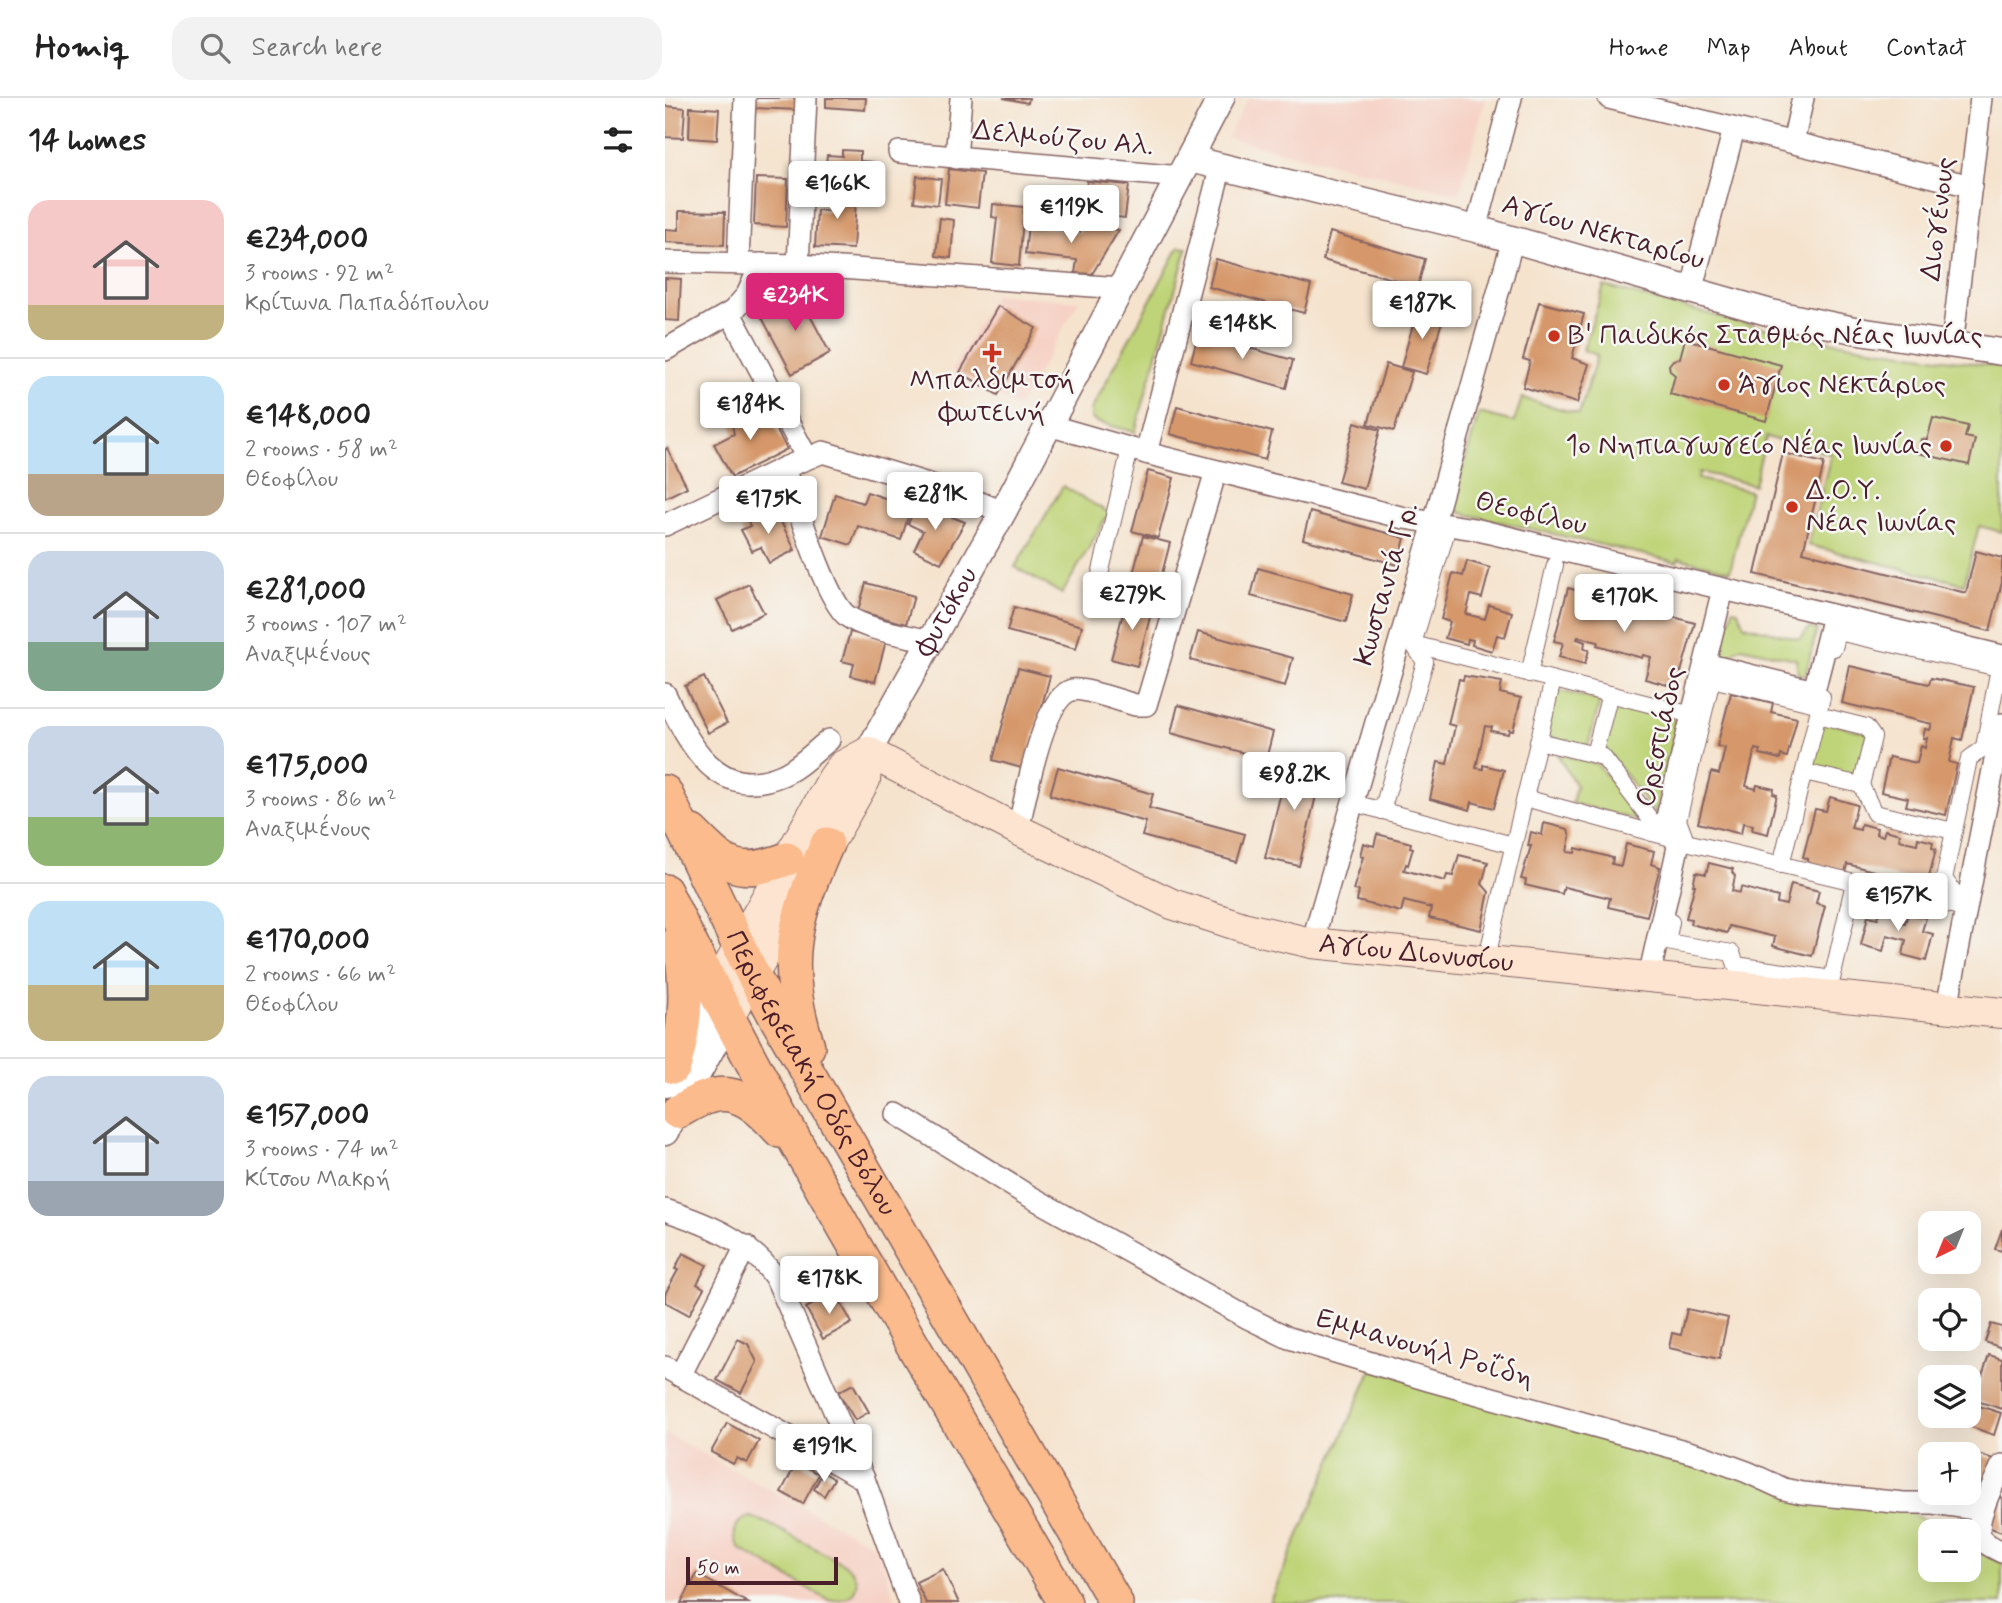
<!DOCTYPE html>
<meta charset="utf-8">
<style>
:root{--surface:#fff;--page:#f2f2f2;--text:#222;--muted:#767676;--line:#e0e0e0;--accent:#db2777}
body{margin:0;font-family:Mynerve,sans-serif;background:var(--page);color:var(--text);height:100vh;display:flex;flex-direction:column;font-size:26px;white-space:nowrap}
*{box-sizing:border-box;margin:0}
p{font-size:23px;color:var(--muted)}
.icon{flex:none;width:38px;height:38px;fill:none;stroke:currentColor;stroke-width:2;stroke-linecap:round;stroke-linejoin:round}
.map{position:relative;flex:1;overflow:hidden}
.details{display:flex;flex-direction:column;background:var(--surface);width:665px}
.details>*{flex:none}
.needle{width:46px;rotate:223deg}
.controls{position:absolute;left:1253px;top:1113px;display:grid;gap:14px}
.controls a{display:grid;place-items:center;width:63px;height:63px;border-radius:14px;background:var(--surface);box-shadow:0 7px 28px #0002;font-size:35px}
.scale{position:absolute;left:21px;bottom:18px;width:152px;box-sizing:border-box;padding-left:7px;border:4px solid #4a1f2b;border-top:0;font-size:19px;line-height:24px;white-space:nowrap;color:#4a1f2b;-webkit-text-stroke:5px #f6f6f2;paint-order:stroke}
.price{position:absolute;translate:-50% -60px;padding:0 16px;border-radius:7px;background:#fff;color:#222;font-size:23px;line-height:46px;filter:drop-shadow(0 2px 4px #0008)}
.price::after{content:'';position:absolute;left:50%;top:42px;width:21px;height:16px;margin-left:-10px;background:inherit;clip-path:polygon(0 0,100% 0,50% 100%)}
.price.on{background:var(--accent);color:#fff}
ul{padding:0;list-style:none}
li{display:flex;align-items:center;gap:21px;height:175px;padding:0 28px}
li+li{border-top:2px solid var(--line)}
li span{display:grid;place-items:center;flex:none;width:196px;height:140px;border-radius:21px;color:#555}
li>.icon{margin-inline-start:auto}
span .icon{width:84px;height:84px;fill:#fffc;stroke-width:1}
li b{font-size:30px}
h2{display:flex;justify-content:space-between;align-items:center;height:84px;padding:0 28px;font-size:30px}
header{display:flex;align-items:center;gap:42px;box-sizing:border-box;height:98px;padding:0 35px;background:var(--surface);border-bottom:2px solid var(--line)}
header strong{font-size:33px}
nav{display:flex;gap:38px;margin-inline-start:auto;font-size:24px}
.search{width:490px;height:63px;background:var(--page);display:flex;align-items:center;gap:18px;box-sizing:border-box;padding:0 24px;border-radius:21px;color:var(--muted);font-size:26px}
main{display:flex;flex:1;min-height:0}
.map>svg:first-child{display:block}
.built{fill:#f6d1c5}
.green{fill:#bfd478;stroke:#847a52;stroke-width:2}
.building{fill:#d6986a}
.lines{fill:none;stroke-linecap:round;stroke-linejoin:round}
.pedestrian-casing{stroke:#866464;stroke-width:18}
.minor-casing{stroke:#866464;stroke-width:24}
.tertiary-casing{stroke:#866464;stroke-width:29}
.secondary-casing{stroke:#866464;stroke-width:32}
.primary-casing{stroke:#866464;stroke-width:36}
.pedestrian{stroke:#fff;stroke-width:16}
.minor{stroke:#fff;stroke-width:21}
.tertiary{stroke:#fff;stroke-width:26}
.secondary{stroke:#fde4d1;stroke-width:30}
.primary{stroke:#fbbb8c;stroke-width:33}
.poi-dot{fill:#c8321e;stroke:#f6f6f2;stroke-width:2.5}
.labels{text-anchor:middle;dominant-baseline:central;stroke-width:5;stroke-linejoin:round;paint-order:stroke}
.street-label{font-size:28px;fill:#4a1f2b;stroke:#f6f6f2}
.poi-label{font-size:28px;fill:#4a1f2b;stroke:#f6f6f2;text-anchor:start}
</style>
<header>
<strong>Homiq</strong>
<div class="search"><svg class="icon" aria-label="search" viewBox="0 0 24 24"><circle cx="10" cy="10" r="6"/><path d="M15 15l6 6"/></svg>Search here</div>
<nav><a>Home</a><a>Map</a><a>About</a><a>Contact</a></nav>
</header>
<main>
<section class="details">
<h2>14 homes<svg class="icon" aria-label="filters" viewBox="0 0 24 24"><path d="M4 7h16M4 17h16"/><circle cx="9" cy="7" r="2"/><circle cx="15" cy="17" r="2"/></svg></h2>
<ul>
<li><span style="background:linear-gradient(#f6c9c9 75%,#c2b280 0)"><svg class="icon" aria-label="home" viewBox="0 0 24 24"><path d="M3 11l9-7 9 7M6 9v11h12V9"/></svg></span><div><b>€234,000</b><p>3 rooms · 92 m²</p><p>Κρίτωνα Παπαδόπουλου</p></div></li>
<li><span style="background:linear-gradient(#bfe0f5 70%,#b9a48a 0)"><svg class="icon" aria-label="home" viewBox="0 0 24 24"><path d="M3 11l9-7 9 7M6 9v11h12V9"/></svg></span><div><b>€148,000</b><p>2 rooms · 58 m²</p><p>Θεοφίλου</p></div></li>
<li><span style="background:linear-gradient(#c9d6e8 65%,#7fa58c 0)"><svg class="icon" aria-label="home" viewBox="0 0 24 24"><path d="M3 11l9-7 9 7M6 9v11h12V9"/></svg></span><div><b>€281,000</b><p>3 rooms · 107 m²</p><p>Αναξιμένους</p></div></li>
<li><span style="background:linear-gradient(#c9d6e8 65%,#8fb573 0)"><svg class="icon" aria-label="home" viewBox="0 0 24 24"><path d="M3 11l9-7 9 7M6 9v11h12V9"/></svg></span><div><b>€175,000</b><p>3 rooms · 86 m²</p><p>Αναξιμένους</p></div></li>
<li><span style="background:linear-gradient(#bfe0f5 60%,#c2b280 0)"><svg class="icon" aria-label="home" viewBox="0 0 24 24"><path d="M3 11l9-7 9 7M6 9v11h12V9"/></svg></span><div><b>€170,000</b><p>2 rooms · 66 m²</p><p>Θεοφίλου</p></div></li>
<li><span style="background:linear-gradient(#c9d6e8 75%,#9aa5b1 0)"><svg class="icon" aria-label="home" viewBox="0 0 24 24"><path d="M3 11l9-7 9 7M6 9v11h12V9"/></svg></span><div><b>€157,000</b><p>3 rooms · 74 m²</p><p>Κίτσου Μακρή</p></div></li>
</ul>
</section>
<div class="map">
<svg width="1337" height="1505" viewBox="0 0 1337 1505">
<rect width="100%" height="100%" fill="#f6f6f2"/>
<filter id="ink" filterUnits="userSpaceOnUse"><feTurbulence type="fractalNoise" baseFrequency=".0143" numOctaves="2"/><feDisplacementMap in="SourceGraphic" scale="14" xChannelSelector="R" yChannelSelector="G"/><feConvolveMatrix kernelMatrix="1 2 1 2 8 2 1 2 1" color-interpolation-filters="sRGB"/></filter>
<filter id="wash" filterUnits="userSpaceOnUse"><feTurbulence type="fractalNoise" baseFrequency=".00686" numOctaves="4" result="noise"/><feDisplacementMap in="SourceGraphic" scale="28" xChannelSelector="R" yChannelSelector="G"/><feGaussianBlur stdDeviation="1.57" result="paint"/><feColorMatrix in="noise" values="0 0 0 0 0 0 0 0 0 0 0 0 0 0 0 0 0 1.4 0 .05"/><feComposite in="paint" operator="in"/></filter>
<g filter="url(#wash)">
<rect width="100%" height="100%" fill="#f5e3cd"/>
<g class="built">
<polygon points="583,0 821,0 794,96 562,40"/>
<polygon points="330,196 414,203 353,310 287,272"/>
<polygon points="0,1335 213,1450 231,1505 0,1505"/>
</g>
<g class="green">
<polygon points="514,149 522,150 470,334 431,324 426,320 426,312"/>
<path d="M939,188c67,18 134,37 202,51 65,12 131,21 196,30v165l-23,-6 -15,58 -156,-39 23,-91 -65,-17 -12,48 -55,-13 -1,7 52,12 -20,80 -51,-13 -2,4 -216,-49 -7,-7 -1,-5 26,-88 35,9 8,-24 57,16 18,-59 -14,-5z"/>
<polygon points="398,388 444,415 397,496 350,469"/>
<polygon points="1068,511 1073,512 1079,527 1134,541 1145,530 1152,532 1140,578 1133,576 1131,561 1076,549 1060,561 1054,559"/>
<polygon points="892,592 935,603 923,648 880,638"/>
<polygon points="950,607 1013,623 990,716 939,649"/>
<polygon points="1155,623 1204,635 1193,682 1144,671"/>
<polygon points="892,656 932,666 978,724 907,705 911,688"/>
<polygon points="707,1271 1070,1373 1244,1411 1250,1418 1289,1433 1265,1433 1265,1472 1304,1472 1304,1450 1337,1464 1337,1505 604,1505"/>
<path d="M85,1419l17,6 79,42c20,17 9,38 -18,35l-88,-51c-8,-12 -8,-28 10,-32z"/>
</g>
<g id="blocks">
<g class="building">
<polygon points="89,0 134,0 133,12 89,10"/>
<polygon points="161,0 201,0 200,12 161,9"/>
<polygon points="338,0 364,0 363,5"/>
<polygon points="0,8 20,10 18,40 0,39"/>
<polygon points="25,9 54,11 52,42 24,40"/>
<polygon points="177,52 195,53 195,63 207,64 207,82 148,80 149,66 161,66 162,57 177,58"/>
<polygon points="284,71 317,75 313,110 280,106"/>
<polygon points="252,78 276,81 273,107 249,104"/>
<polygon points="91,80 123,81 121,129 89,127"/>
<polygon points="422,83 464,87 460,120 418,115"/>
<polygon points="166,84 181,84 181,101 191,102 188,151 150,149 152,112 165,113"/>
<polygon points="328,106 359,109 354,168 327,165 332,120 327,119"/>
<polygon points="14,113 60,114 59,147 0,144 0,131 14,132"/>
<polygon points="275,120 289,122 286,160 271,158"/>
<polygon points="417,126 454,132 427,176 410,175 412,162 360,156 363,127 415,134"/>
<polygon points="665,134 760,161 753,188 658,162"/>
<polygon points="551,161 646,187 639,215 544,189"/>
<polygon points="0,180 16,181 14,223 0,222"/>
<polygon points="133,195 165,255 127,276 95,216"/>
<polygon points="874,204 919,216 907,260 924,266 912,305 858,289 865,263 858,261"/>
<polygon points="333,208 371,230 333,297 295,274"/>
<polygon points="753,209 779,217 761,276 736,269"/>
<polygon points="533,236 628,262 621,290 526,263"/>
<polygon points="1020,241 1116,267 1101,323 1005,296 1010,277 1005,273 1004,267 1008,262 1015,260"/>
<polygon points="721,266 747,274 729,333 703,326"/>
<polygon points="98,308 122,351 67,379 49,346 69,336 66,322"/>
<polygon points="512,308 607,334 600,362 505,336"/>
<polygon points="1268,320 1303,328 1300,339 1310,341 1304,367 1253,355 1256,341 1262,342"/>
<polygon points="690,324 715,332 699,391 673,384"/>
<polygon points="2,350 22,389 0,400 0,352"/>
<polygon points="1118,355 1159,365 1138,454 1301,495 1311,453 1337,460 1337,484 1325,533 1090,476"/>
<polygon points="483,373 509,380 493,440 467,433"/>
<polygon points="202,394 246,409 236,442 193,428 186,447 157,438 170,396 198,405"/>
<polygon points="252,405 300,424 276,465 249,452 258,433 243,426"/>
<polygon points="109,410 130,452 104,465 96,449 87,453 76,432 85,428 83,423"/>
<polygon points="645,414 740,440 733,467 638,441"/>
<polygon points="478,438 505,445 489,506 462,499"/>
<polygon points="802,463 825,470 817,500 806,497 801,516 820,521 824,507 847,514 840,539 832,537 827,553 807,547 808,542 803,541 802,546 780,540 785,524 776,521 788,475 798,478"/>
<polygon points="593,470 688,496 681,524 586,498"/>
<polygon points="201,485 249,498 241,526 193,513"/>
<polygon points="84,486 99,515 67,531 52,502"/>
<polygon points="903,490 944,501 943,508 985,520 987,513 1030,525 1016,574 1010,573 1006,588 980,581 986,559 978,557 977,560 932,547 933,544 913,539 912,541 920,544 919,551 924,552 920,566 894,559 898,545 889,543"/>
<polygon points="462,500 488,508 472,568 446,561"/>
<polygon points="349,509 417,528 411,551 342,533"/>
<polygon points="185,534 221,543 210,584 186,578 189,566 177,563"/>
<polygon points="533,534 628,560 620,588 525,562"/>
<polygon points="1185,568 1264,586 1266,580 1309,589 1297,642 1289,640 1284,664 1292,666 1281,717 1241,708 1243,700 1216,694 1224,659 1252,665 1256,648 1260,650 1262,640 1258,640 1260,631 1265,632 1267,626 1177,605"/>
<polygon points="353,570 385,578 360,671 328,662"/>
<polygon points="799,578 837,584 835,595 856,600 848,633 844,632 843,636 826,633 827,629 820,628 811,670 818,671 818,667 839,672 829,710 807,704 805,712 765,701 773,664 782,666 790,628 783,626 794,581 798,582"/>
<polygon points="39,579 62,625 43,635 20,588"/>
<polygon points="1066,595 1108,605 1106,614 1132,620 1122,659 1116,657 1115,661 1095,656 1095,652 1090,651 1081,688 1091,691 1092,687 1109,691 1108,696 1112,697 1103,736 1087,732 1088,727 1078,725 1076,736 1033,725 1046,674 1054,676 1060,650 1052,648"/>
<polygon points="513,607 608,634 601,661 506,635"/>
<polygon points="624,661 658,669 634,768 600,760"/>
<polygon points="393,669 488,696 484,710 580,736 572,764 477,738 481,724 385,697"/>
<polygon points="1165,699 1192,707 1186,730 1195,732 1196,726 1212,730 1211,736 1218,738 1220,732 1235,736 1234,742 1252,746 1253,740 1268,744 1267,750 1271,751 1262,787 1182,766 1180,775 1142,765 1143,761 1138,759 1150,711 1161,713"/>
<polygon points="879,725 903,731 905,738 902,754 910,755 911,750 948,760 947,766 956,768 961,746 989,753 986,766 995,769 982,818 943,809 945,800 899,789 897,796 860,787 861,782 856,781 866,748 863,748 866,734 877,737"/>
<polygon points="712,736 746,745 745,749 748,750 743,767 741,766 739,772 780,783 782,777 788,778 794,757 823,764 817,786 824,794 816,832 764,820 766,810 739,803 736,814 692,803 694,793 688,792 698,759 695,758 698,745 709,748"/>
<polygon points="1044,765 1068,771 1067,774 1070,778 1067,793 1075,795 1076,789 1113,799 1112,805 1121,807 1126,786 1154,793 1151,805 1160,808 1147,858 1108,848 1110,839 1064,828 1062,835 1025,826 1026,821 1021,820 1030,787 1028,787 1031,774 1041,776"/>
<polygon points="1216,809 1235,814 1233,823 1240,825 1243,816 1261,820 1257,833 1268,836 1261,863 1238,857 1241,842 1222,837 1218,853 1196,847 1203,818 1213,820"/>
<polygon points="1337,1131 1337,1153 1330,1151"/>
<polygon points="18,1155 42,1167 32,1186 39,1190 24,1217 0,1204 0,1196 13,1172 10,1171"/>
<polygon points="170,1194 187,1225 158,1241 141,1210"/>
<polygon points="1022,1211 1063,1220 1054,1261 1004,1250 1007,1235 1016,1237"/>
<polygon points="1326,1226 1337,1229 1337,1250 1320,1244"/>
<polygon points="73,1241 83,1246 92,1264 76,1295 52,1282"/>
<polygon points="1324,1257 1337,1261 1337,1311 1309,1302"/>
<polygon points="188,1286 204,1314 190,1322 173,1294"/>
<polygon points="1305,1305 1336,1315 1329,1337 1298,1326 1301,1318 1304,1318"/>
<polygon points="62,1325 94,1343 82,1365 72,1360 68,1366 46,1354"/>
<polygon points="1304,1353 1331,1362 1318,1400 1304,1396"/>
<polygon points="132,1364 154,1376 138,1406 116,1394"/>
<polygon points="158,1374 169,1381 159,1398 149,1391"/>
<polygon points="1332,1398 1337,1400 1337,1434 1323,1429"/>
<polygon points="278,1471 294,1505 261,1505 251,1484"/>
<polygon points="32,1476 83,1505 16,1505"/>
</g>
</g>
</g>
<g filter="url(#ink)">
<use href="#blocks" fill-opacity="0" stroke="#866464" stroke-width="2"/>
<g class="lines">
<g class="pedestrian-casing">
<g id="pedestrian">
<polyline points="428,506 465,351"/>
<polyline points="748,546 1035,619"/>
<polyline points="1169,550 1173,534 1334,570 1319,649 1304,661 1279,781 1289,794 1287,807"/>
<polyline points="864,576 890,467"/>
<polyline points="1153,617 1201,629 1208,639 1196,687"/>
<polyline points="873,643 938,659 989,726 987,735"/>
<polyline points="929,656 945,596"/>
<polyline points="1139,674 1196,687 1209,715 1289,733"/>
<polyline points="860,700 1021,744 1295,809"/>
<polyline points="688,705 848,747"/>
<polyline points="717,713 760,564 748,546 780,439"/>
<polyline points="1019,738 1013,722 1047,581 1155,607"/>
<polyline points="1116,767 1157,599"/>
<polyline points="1006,824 1002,844 1067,855 1071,867 1167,881 1189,785"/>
<polyline points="821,863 888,582"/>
</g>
</g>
<g class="minor-casing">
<g id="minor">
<polyline points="944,0 1306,88"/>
<polyline points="1128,44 1138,0"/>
<polyline points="234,54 516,79"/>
<polyline points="291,60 296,0"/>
<polyline points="811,131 846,0"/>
<polyline points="0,164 133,167 456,190"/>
<polyline points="73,164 80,0"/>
<polyline points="133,167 141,0"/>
<polyline points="1026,193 1069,31"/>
<polyline points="65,215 142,360"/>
<polyline points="1287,248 1316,0"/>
<polyline points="0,252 68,213 82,197 96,166"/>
<polyline points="383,327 481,355 739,420 809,431 1337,558"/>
<polyline points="481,355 556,68"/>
<path d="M119,370c11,30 41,131 63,148 19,14 59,19 83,25"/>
<polyline points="0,427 119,370 158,354 283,392 338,414"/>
<polyline points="1040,566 1149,593 1168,518"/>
<path d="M0,596c23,48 51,109 117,81 17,-7 33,-24 47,-35"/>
<path d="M353,732c7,-29 24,-132 54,-140 9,-3 52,12 64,15h10l70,-234"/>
<polyline points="647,845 766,435 848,141"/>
<polyline points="984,879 1013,749 1002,719 1058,491"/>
<polyline points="1282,909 1337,626"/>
<polyline points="232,1016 359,1095 583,1220 624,1240 766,1283 1038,1358 1082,1374 1119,1391 1137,1395 1239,1405 1268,1405 1318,1412"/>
<path d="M0,1112c43,14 86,31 112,70l87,199 45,124"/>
<polyline points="0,1269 199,1381"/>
<polyline points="15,1278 81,1148"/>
<path d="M1337,1367c-7,16 -27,52 -22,70 3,9 14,13 22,17"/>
</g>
</g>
<g class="tertiary-casing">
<g id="tertiary">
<polyline points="525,61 811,131 1106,215 1194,233 1337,254"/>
<path id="s1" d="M203,654l135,-240 218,-414"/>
<polyline points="0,986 50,892"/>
<polyline points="0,1034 64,919"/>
</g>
</g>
<g class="secondary-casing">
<g id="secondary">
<path id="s2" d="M203,654l150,78 154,74 71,23 69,16 690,70"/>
<polyline points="50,892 168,680 177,668 203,654"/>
<polyline points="64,919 200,682 203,654"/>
</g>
</g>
<g class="primary-casing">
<g id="primary">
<path id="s3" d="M0,694l88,183 22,41 341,587"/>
<path d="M27,734c35,35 45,45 95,27"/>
<path d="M0,793c117,245 263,477 400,712"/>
<path d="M143,949c-26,-84 -16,-124 19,-203"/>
<path d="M9,969c13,-45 14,-82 5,-128"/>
<path d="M12,1014c10,-5 20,-12 31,-15 30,-11 54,14 72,34"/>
</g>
</g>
<use href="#pedestrian" class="pedestrian"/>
<use href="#minor" class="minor"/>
<use href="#tertiary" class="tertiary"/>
<use href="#secondary" class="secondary"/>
<use href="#primary" class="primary"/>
</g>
</g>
<g class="poi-dot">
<circle cx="889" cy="238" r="7"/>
<path d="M323.5 244.5h7v7h7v7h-7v7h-7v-7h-7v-7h7z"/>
<circle cx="1059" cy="287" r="7"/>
<circle cx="1281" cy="348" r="7"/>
<circle cx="1127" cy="409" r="7"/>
</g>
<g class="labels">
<g class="street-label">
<text transform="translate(398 41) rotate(5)">Δελμούζου Αλ.</text>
<text transform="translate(1274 121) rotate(-83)">Διογένους</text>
<text transform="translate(938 135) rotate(16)">Αγίου Νεκταρίου</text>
<text transform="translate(866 416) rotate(13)">Θεοφίλου</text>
<text transform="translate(722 486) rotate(-74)">Κωσταντά Γρ.</text>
<text stroke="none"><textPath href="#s1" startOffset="161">Φυτόκου</textPath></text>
<text transform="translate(996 639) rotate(-78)">Ορεστιάδος</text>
<text stroke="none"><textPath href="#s2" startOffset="590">Αγίου Διονυσίου</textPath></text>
<text stroke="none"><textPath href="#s3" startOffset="317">Περιφερειακή Οδός Βόλου</textPath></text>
<text transform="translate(760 1251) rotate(16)">Εμμανουήλ Ροΐδη</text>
</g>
<g class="poi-label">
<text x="903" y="238">Β' Παιδικός Σταθμός Νέας Ιωνίας</text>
<text x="327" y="283" text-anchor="middle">Μπαλδιμτσή<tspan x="327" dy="32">Φωτεινή</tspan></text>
<text x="1073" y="287">Άγιος Νεκτάριος</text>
<text x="1267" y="348" text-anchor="end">1ο Νηπιαγωγείο Νέας Ιωνίας</text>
<text x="1141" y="393">Δ.Ο.Υ.<tspan x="1141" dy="32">Νέας Ιωνίας</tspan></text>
</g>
</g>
</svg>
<div class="controls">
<a><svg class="needle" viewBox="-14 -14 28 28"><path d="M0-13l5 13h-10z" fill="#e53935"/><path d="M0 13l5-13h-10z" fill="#767676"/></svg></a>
<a><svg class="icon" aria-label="locate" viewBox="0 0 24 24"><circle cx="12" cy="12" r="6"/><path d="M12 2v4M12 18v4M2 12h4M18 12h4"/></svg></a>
<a><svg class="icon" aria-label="layers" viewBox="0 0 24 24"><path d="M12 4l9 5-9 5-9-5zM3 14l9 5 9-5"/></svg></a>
<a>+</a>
<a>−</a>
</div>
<div class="scale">50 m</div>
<b class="price" style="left:172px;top:123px">€166K</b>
<b class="price" style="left:406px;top:147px">€119K</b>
<b class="price on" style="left:130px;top:235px">€234K</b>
<b class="price" style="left:757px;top:243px">€187K</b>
<b class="price" style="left:577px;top:263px">€148K</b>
<b class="price" style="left:85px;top:344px">€184K</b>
<b class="price" style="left:270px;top:434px">€281K</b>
<b class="price" style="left:103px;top:438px">€175K</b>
<b class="price" style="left:467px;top:534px">€279K</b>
<b class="price" style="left:959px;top:536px">€170K</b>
<b class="price" style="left:629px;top:714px">€98.2K</b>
<b class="price" style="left:1233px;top:835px">€157K</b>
<b class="price" style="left:164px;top:1218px">€178K</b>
<b class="price" style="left:159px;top:1386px">€191K</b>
</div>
</main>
